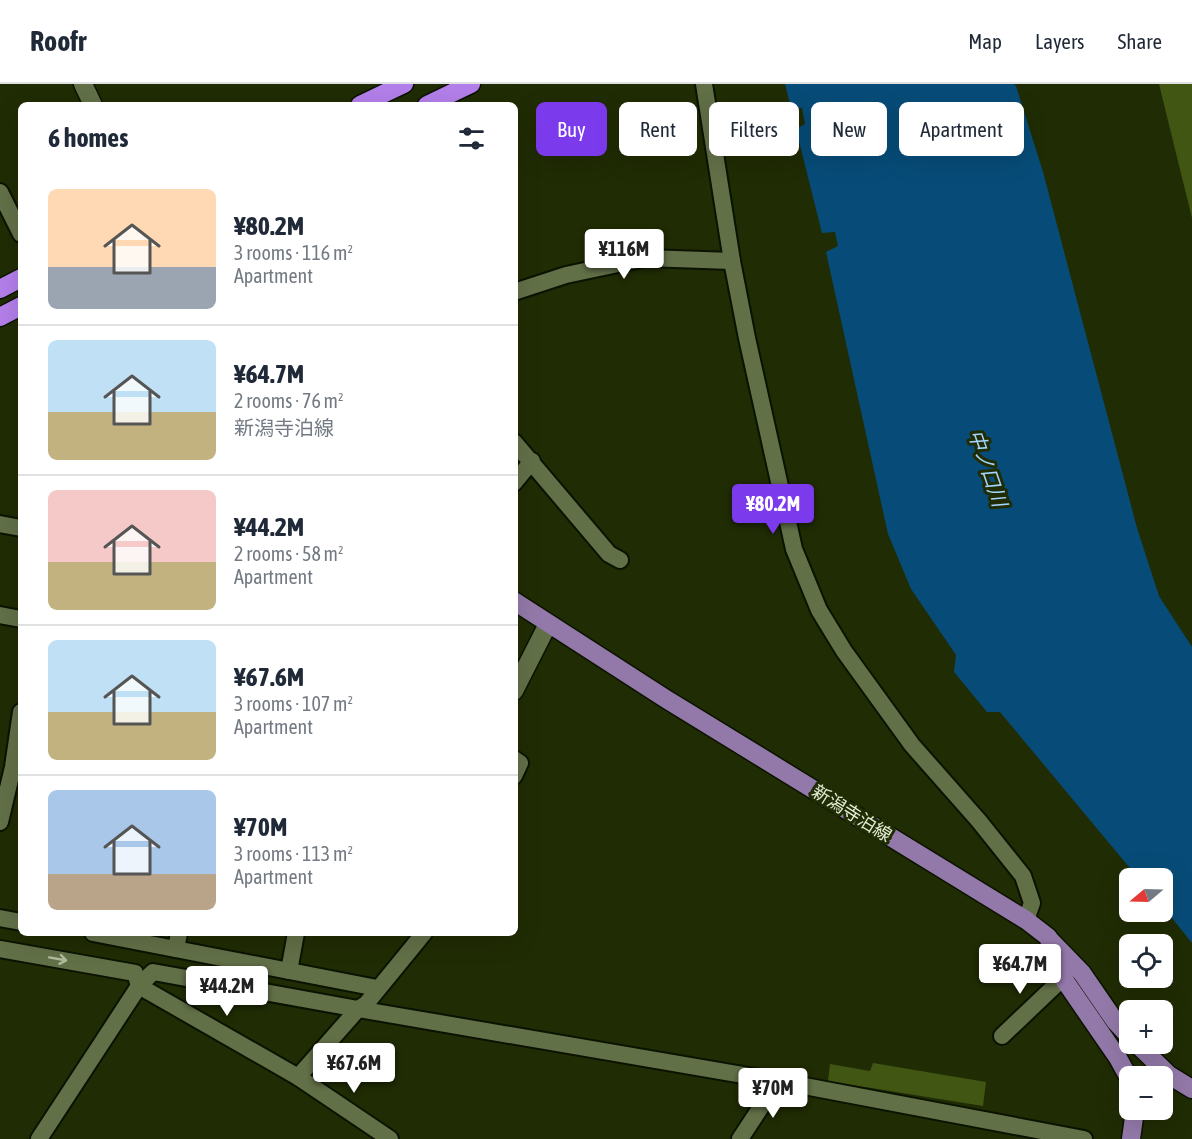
<!DOCTYPE html>
<meta charset="utf-8">
<style>
:root{--surface:#fff;--page:#f6f6f7;--text:#1f2937;--muted:#747a83;--line:#e0e1e3;--accent:#7c3aed}
body{margin:0;font-family:"Asap Condensed","Noto Sans JP",sans-serif;background:var(--page);color:var(--text);height:100vh;display:flex;flex-direction:column;font-size:22px;white-space:nowrap}
*{box-sizing:border-box;margin:0}
p{font-size:20px;color:var(--muted)}
.icon{flex:none;width:33px;height:33px;fill:none;stroke:currentColor;stroke-width:2;stroke-linecap:round;stroke-linejoin:round}
.map{position:relative;flex:1;overflow:hidden}
.drawer{position:absolute;left:18px;top:18px;width:500px;height:834px;display:flex;flex-direction:column;background:var(--surface);border-radius:9px;box-shadow:0 6px 24px #0002}
.drawer>*{flex:none}
.guide{position:absolute;left:536px;top:18px;width:566px;height:54px;display:flex;gap:12px}
.needle{width:39px;rotate:251deg}
.tools{position:absolute;left:1119px;top:784px;display:grid;gap:12px}
.tools a{display:grid;place-items:center;width:54px;height:54px;border-radius:9px;background:var(--surface);box-shadow:0 6px 24px #0002;font-size:30px}
.price{position:absolute;translate:-50% -51px;padding:0 14px;border-radius:6px;background:#fff;color:#222;font-size:20px;line-height:39px;filter:drop-shadow(0 2px 3px #0008)}
.price::after{content:'';position:absolute;left:50%;top:36px;width:18px;height:14px;margin-left:-9px;background:inherit;clip-path:polygon(0 0,100% 0,50% 100%)}
.price.active{background:var(--accent);color:#fff}
ul{padding:0;list-style:none}
li{display:flex;align-items:center;gap:18px;height:150px;padding:0 30px}
li+li{border-top:2px solid var(--line)}
li span{display:grid;place-items:center;flex:none;width:168px;height:120px;border-radius:9px;color:#555}
li>.icon{margin-inline-start:auto}
span .icon{width:72px;height:72px;fill:#fffc;stroke-width:1}
li b{font-size:26px}
h2{display:flex;justify-content:space-between;align-items:center;height:72px;padding:0 30px;font-size:26px}
.chip{padding:0 21px;border-radius:9px;background:var(--surface);box-shadow:0 6px 24px #0002;font-size:21px;line-height:54px}
.chip.active{background:var(--accent);color:#fff}
header{display:flex;align-items:center;gap:36px;box-sizing:border-box;height:84px;padding:0 30px;background:var(--surface);border-bottom:2px solid var(--line)}
header strong{font-size:28px}
nav{display:flex;gap:33px;margin-inline-start:auto;font-size:21px}
.map>svg:first-child{display:block}
.green{fill:#425614}
.water{fill:#074c78}
.lines{fill:none;stroke-linecap:round;stroke-linejoin:round}
.street-casing{stroke:#0b1300;stroke-width:20}
.secondary-casing{stroke:#0b1300;stroke-width:21}
.primary-casing{stroke:#0b1300;stroke-width:21}
.highway-casing{stroke:#0b1300;stroke-width:21}
.street{stroke:#627048;stroke-width:16}
.secondary{stroke:#627048;stroke-width:18}
.primary{stroke:#9379a9;stroke-width:18}
.highway{stroke:#b37fea;stroke-width:18}
.oneway{stroke:#b0bb9d}
.labels{text-anchor:middle;dominant-baseline:central;stroke-width:6;stroke-linejoin:round;paint-order:stroke}
.street-label{font-size:18px;fill:#e4edd6;stroke:#202c04}
.water-label{font-size:20px;font-style:italic;fill:#a4d4fd;stroke:#202c04}
</style>
<header>
<strong>Roofr</strong>
<nav><a>Map</a><a>Layers</a><a>Share</a></nav>
</header>
<div class="map">
<svg width="1192" height="1055" viewBox="0 0 1192 1055">
<rect width="100%" height="100%" fill="#202c04"/>
<g class="green">
<polygon points="1159,0 1192,0 1192,134"/>
<polygon points="873,979 986,998 983,1022 828,997 830,980 870,987"/>
</g>
<polygon class="water" points="785,0 1014,0 1016,2 1043,88 1137,444 1159,512 1192,563 1192,859 1163,823 1162,795 1139,795 1000,628 987,628 954,588 956,571 911,505 888,450 826,168 838,162 835,148 822,149 796,45 805,40 802,24 791,24"/>
<g class="lines">
<g class="street-casing">
<g id="street">
<polyline points="704,0 732,177 747,254 794,465 819,526 844,567 912,661 979,737 1023,792 1032,819 1026,836"/>
<polyline points="0,108 21,150"/>
<polyline points="514,208 566,191 646,174 732,177"/>
<polyline points="514,358 609,470 620,476"/>
<polyline points="514,399 532,377"/>
<polyline points="0,440 21,444"/>
<polyline points="0,531 21,535"/>
<polyline points="514,675 520,679 514,692"/>
<polyline points="0,738 13,683 21,628"/>
<polyline points="0,834 21,838"/>
<polyline points="93,849 377,904"/>
<polyline points="0,865 135,889 139,902 298,993 390,1055"/>
<polyline points="176,865 179,849"/>
<polyline points="289,887 296,849"/>
<polyline points="1002,952 1063,894"/>
<polyline points="298,993 358,925 366,920 424,849"/>
<polyline points="39,1055 139,902 153,888 358,925 778,997 1084,1055"/>
<polyline points="740,1055 778,997"/>
</g>
</g>
<g class="secondary-casing">
<g id="secondary">
<polyline points="83,0 93,21"/>
<polyline points="514,607 548,540"/>
</g>
</g>
<g class="primary-casing">
<g id="primary">
<polyline points="514,517 666,615 1026,836 1048,853 1063,894 1118,974 1130,996"/>
<polyline points="1049,855 1082,889 1115,937 1130,953"/>
<polyline points="1137,960 1169,991 1192,1005"/>
<polyline points="1131,1055 1135,1026"/>
</g>
</g>
<g class="highway-casing">
<g id="highway">
<polyline points="360,21 404,0"/>
<polyline points="427,21 471,0"/>
<polyline points="0,205 21,194"/>
<polyline points="0,233 21,222"/>
</g>
</g>
<use href="#street" class="street"/>
<use href="#secondary" class="secondary"/>
<use href="#primary" class="primary"/>
<use href="#highway" class="highway"/>
</g>
<defs><path id="oneway-shaft" d="M-6 0H5M1.5-3L5.5 0L1.5 3" fill="none" stroke-width="1.6" stroke-linecap="round" stroke-linejoin="round" transform="scale(1.5)"/></defs>
<use class="oneway" href="#oneway-shaft" transform="translate(58 875) rotate(10)"/>
<g class="labels">
<g class="street-label">
<text transform="translate(852 729) rotate(32)">新潟寺泊線</text>
</g>
<g class="water-label">
<text transform="translate(988 384) rotate(71)">中ノ口川</text>
</g>
</g>
</svg>
<div class="tools">
<a><svg class="needle" viewBox="-14 -14 28 28"><path d="M0-13l5 13h-10z" fill="#e53935"/><path d="M0 13l5-13h-10z" fill="#747a83"/></svg></a>
<a><svg class="icon" aria-label="locate" viewBox="0 0 24 24"><circle cx="12" cy="12" r="6"/><path d="M12 2v4M12 18v4M2 12h4M18 12h4"/></svg></a>
<a>+</a>
<a>−</a>
</div>
<b class="price" style="left:624px;top:196px">¥116M</b>
<b class="price active" style="left:773px;top:451px">¥80.2M</b>
<b class="price" style="left:1020px;top:911px">¥64.7M</b>
<b class="price" style="left:227px;top:933px">¥44.2M</b>
<b class="price" style="left:354px;top:1010px">¥67.6M</b>
<b class="price" style="left:773px;top:1035px">¥70M</b>
<div class="guide">
<a class="chip active">Buy</a>
<a class="chip">Rent</a>
<a class="chip">Filters</a>
<a class="chip">New</a>
<a class="chip">Apartment</a>
</div>
<section class="drawer">
<h2>6 homes<svg class="icon" aria-label="filters" viewBox="0 0 24 24"><path d="M4 7h16M4 17h16"/><circle cx="9" cy="7" r="2"/><circle cx="15" cy="17" r="2"/></svg></h2>
<ul>
<li><span style="background:linear-gradient(#ffd9b3 65%,#9aa5b1 0)"><svg class="icon" aria-label="home" viewBox="0 0 24 24"><path d="M3 11l9-7 9 7M6 9v11h12V9"/></svg></span><div><b>¥80.2M</b><p>3 rooms · 116 m²</p><p>Apartment</p></div></li>
<li><span style="background:linear-gradient(#bfe0f5 60%,#c2b280 0)"><svg class="icon" aria-label="home" viewBox="0 0 24 24"><path d="M3 11l9-7 9 7M6 9v11h12V9"/></svg></span><div><b>¥64.7M</b><p>2 rooms · 76 m²</p><p>新潟寺泊線</p></div></li>
<li><span style="background:linear-gradient(#f6c9c9 60%,#c2b280 0)"><svg class="icon" aria-label="home" viewBox="0 0 24 24"><path d="M3 11l9-7 9 7M6 9v11h12V9"/></svg></span><div><b>¥44.2M</b><p>2 rooms · 58 m²</p><p>Apartment</p></div></li>
<li><span style="background:linear-gradient(#bfe0f5 60%,#c2b280 0)"><svg class="icon" aria-label="home" viewBox="0 0 24 24"><path d="M3 11l9-7 9 7M6 9v11h12V9"/></svg></span><div><b>¥67.6M</b><p>3 rooms · 107 m²</p><p>Apartment</p></div></li>
<li><span style="background:linear-gradient(#a9c7e8 70%,#b9a48a 0)"><svg class="icon" aria-label="home" viewBox="0 0 24 24"><path d="M3 11l9-7 9 7M6 9v11h12V9"/></svg></span><div><b>¥70M</b><p>3 rooms · 113 m²</p><p>Apartment</p></div></li>
</ul>
</section>
</div>
